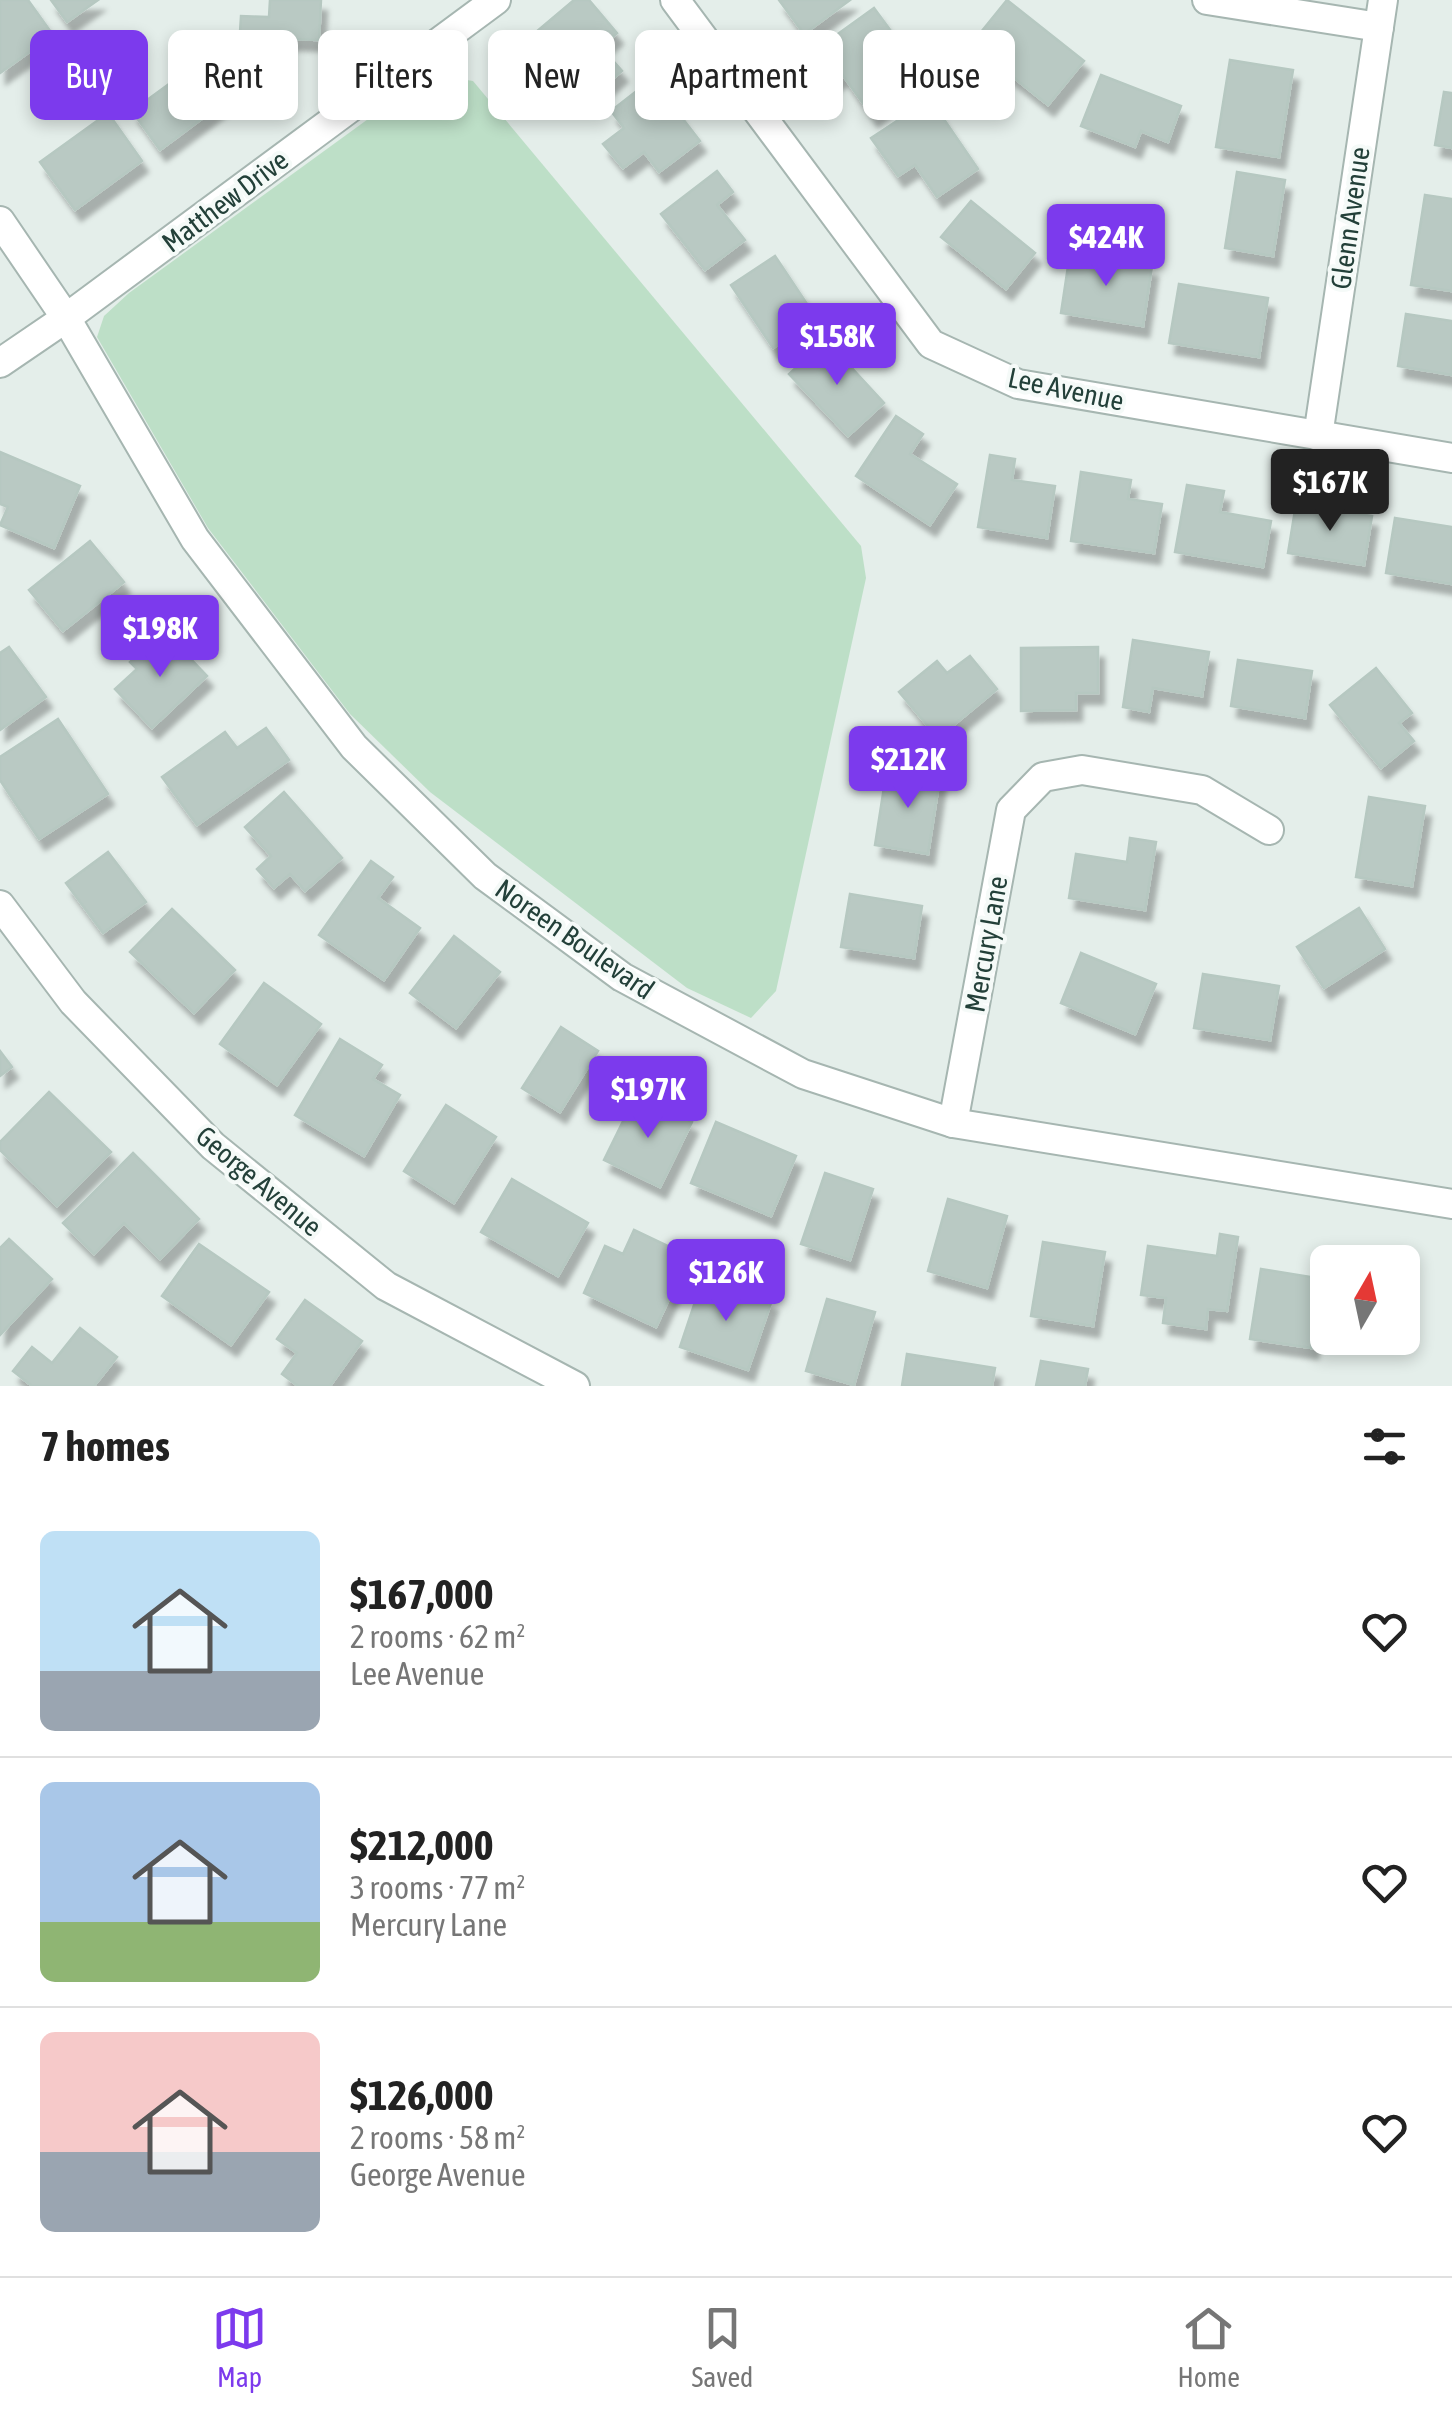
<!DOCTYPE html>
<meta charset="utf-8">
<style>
:root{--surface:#fff;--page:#f2f2f2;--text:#222;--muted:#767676;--line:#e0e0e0;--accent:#7c3aed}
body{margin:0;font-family:"Asap Condensed",sans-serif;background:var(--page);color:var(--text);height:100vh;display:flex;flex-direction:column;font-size:38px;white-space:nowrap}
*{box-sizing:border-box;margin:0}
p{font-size:32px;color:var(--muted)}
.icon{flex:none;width:55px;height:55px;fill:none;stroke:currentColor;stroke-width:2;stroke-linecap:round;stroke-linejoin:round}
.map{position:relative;height:1386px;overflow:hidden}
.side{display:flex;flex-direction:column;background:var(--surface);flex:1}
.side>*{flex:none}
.guide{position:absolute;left:30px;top:30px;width:1392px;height:90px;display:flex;gap:20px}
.needle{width:65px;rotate:9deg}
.controls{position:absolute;left:1310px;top:1245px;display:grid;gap:20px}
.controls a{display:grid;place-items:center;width:110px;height:110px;border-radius:15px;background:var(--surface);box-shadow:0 5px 15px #0003;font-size:50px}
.price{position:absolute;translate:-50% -85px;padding:0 22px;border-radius:10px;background:var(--accent);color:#fff;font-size:32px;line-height:65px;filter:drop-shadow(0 2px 5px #0008)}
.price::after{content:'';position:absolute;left:50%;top:60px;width:30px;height:22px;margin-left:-15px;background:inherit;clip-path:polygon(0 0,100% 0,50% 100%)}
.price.on{background:#222;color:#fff}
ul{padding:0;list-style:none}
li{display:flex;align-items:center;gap:30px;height:250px;padding:0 40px}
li+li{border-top:2px solid var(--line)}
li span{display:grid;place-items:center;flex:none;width:280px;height:200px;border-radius:15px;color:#555}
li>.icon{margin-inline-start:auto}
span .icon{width:120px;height:120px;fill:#fffc;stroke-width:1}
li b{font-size:42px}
h2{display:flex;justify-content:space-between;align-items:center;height:120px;padding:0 40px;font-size:42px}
.pill{padding:0 35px;border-radius:15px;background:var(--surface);box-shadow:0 5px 15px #0003;font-size:35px;line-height:90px}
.pill.on{background:var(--accent);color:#fff}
.menu{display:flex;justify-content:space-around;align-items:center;height:140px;border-top:2px solid var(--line);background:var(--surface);font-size:28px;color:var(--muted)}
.menu a{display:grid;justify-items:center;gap:5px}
.menu .on{color:var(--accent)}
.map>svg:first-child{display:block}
.green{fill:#bddfc7}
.building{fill:#b9c9c3;stroke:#b6c8c1;stroke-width:2.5;filter:url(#shadow)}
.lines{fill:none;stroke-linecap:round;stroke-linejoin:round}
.street-casing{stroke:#a6b6b1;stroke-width:32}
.street{stroke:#fff;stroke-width:28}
.labels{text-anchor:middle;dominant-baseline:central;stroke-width:8;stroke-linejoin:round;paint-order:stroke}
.street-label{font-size:28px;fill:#234039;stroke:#f5faf8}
</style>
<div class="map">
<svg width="1452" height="1386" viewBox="0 0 1452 1386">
<defs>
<filter id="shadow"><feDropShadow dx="6" dy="11" stdDeviation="2.5" flood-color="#0004"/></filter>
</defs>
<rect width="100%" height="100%" fill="#e4eeea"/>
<polygon class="green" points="430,74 473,81 861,546 866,578 776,991 751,1018 687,988 430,792 350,714 208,528 97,337 104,316 129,293"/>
<g class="building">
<polygon points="0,0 28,0 53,35 0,73"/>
<polygon points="51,0 98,0 67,22"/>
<polygon points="270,0 321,0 319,40 288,39 286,68 238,65 241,16 269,17"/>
<polygon points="574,0 589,0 617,33 601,47 622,71 591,98 535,33"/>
<polygon points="779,0 850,0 804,34"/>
<polygon points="1007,0 1084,61 1048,105 993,61 986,71 964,53"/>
<polygon points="874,8 910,57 897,66 912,87 872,116 842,74 824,88 803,59"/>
<polygon points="1230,60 1293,70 1279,157 1216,147"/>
<polygon points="195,65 223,103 160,150 132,111"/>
<polygon points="1101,75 1181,106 1168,142 1141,131 1135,147 1081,126"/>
<polygon points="652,79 700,141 659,172 644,152 623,168 603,144 624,128 611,111"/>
<polygon points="1444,92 1452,93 1452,148 1435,145"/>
<polygon points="930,99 978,169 937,197 915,165 898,176 871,138"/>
<polygon points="108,113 142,161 75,210 40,162"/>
<polygon points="717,171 733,192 717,205 745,240 705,270 661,214"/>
<polygon points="1237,172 1285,180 1273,256 1225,248"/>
<polygon points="1425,195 1452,199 1452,291 1411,285"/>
<polygon points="971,201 1035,253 1006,289 941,237"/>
<polygon points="1070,253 1152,266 1143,326 1061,313"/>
<polygon points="775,256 817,319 773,348 731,285"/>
<polygon points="1179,284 1268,298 1259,357 1169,343"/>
<polygon points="1406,314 1452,321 1452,375 1398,366"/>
<polygon points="826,340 884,403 848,436 789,374"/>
<polygon points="896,416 923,434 910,454 957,484 930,525 856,476"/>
<polygon points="0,452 80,486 54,548 0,525 8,507 0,504"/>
<polygon points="990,455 1015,459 1012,480 1055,486 1047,538 978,527"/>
<polygon points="1081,472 1131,480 1128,499 1162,504 1154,553 1071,541"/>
<polygon points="1187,485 1224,491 1220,512 1271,521 1263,567 1175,552"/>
<polygon points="1296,504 1372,516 1364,565 1288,553"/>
<polygon points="1395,518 1452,527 1452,584 1386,573"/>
<polygon points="90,541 124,582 63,631 29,590"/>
<polygon points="164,631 207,676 152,728 115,689 137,669 130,662"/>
<polygon points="1133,640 1209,652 1202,696 1153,688 1149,712 1123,707"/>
<polygon points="9,647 46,697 0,730 0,653"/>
<polygon points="1098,647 1098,693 1076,693 1076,710 1021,711 1021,648"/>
<polygon points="970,656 997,689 938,738 899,692 937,661 947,673"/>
<polygon points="1238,660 1312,671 1305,718 1231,706"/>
<polygon points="1376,668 1412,713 1399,723 1414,741 1381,768 1330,705"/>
<polygon points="58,719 108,794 39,839 0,780 0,757"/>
<polygon points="266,728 289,760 197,825 162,777 225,732 237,748"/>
<polygon points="887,768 940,777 928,854 875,845"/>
<polygon points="284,792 342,858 305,891 290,874 274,888 257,869 271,856 245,827"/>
<polygon points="1369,797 1425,806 1412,886 1356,877"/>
<polygon points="1130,838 1156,842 1145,910 1069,898 1076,854 1127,862"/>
<polygon points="108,852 146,902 103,933 66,883"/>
<polygon points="371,861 393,877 378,898 420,928 384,980 319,935"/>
<polygon points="850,894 922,906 914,958 841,947"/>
<polygon points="1359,908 1385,949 1324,988 1297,947"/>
<polygon points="172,909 235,970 194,1013 130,952"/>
<polygon points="454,936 500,972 456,1028 410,993"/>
<polygon points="1081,953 1156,984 1135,1034 1061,1003"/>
<polygon points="1203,974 1279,986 1270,1040 1194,1028"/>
<polygon points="264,983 321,1024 277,1085 220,1044"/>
<polygon points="561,1027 598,1051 560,1112 522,1088"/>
<polygon points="340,1039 382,1065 373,1079 400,1095 364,1156 295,1115"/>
<polygon points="0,1051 12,1067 0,1076"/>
<polygon points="49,1092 111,1152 57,1206 0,1150 0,1142"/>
<polygon points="636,1095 692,1122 660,1187 604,1160"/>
<polygon points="446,1105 496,1137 454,1203 404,1171"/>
<polygon points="716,1122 796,1156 771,1216 691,1183"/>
<polygon points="133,1153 199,1219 160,1259 124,1223 94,1254 63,1223"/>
<polygon points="825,1173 873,1189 850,1260 801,1244"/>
<polygon points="512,1179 588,1223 558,1276 481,1232"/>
<polygon points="948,1199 1007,1216 987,1288 928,1271"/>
<polygon points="634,1230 689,1256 656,1327 584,1293 605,1246 623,1254"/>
<polygon points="1220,1234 1238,1237 1227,1311 1208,1309 1206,1329 1163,1323 1166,1298 1141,1295 1148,1246 1217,1256"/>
<polygon points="9,1239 52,1279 0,1335 0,1248"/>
<polygon points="1043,1242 1105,1252 1093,1326 1031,1316"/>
<polygon points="199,1244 269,1292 231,1345 162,1296"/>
<polygon points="1261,1269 1323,1279 1312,1348 1250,1339"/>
<polygon points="703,1278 772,1300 748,1370 680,1347"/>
<polygon points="827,1299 875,1312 854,1385 806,1371"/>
<polygon points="305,1300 362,1341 330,1386 298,1386 282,1374 297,1353 277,1339"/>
<polygon points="80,1328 117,1357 94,1386 32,1386 13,1371 32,1347 52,1363"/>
<polygon points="907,1354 995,1368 992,1386 902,1386"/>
<polygon points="1041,1361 1088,1369 1085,1386 1036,1386"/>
</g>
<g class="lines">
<g class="street-casing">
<g id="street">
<polyline points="675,0 931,344 1018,384 1452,458"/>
<polyline points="1207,0 1379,27"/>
<polyline points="0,221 66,318 195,539 354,747 485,876 622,977 803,1074 953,1123 1452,1204"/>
<polyline points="0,363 66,318 496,0"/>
<polyline points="1318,436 1383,0"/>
<polyline points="0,905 73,1002 213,1146 386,1286 575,1386"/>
<polyline points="953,1123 1011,810 1043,777 1082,770 1202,790 1269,830"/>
</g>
</g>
<use href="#street" class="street"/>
</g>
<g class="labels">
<g class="street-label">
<text transform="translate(225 201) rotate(-37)">Matthew Drive</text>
<text transform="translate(1350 218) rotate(-82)">Glenn Avenue</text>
<text transform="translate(1066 389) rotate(12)">Lee Avenue</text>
<text transform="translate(575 939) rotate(35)">Noreen Boulevard</text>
<text transform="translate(986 944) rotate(-80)">Mercury Lane</text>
<text transform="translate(259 1181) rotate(40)">George Avenue</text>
</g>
</g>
</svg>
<div class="controls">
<a><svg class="needle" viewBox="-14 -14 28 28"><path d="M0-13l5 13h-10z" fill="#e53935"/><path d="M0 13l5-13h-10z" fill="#767676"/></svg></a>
</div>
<b class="price" style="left:1106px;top:289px">$424K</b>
<b class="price" style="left:837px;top:388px">$158K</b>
<b class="price on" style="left:1330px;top:534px">$167K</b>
<b class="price" style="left:160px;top:680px">$198K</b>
<b class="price" style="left:908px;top:811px">$212K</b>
<b class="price" style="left:648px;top:1141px">$197K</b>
<b class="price" style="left:726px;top:1324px">$126K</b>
<div class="guide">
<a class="pill on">Buy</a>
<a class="pill">Rent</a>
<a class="pill">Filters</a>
<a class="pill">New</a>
<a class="pill">Apartment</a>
<a class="pill">House</a>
</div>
</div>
<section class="side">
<h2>7 homes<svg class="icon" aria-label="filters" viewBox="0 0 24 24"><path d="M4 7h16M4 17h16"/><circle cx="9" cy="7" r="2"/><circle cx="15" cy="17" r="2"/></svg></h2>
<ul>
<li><span style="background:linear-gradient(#bfe0f5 70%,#9aa5b1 0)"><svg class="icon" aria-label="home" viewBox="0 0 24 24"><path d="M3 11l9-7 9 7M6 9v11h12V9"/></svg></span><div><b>$167,000</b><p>2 rooms · 62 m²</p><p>Lee Avenue</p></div><svg class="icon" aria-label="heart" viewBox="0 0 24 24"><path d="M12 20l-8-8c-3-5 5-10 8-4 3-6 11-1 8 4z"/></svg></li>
<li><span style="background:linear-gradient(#a9c7e8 70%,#8fb573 0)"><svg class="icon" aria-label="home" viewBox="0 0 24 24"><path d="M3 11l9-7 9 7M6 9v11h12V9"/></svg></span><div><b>$212,000</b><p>3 rooms · 77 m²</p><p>Mercury Lane</p></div><svg class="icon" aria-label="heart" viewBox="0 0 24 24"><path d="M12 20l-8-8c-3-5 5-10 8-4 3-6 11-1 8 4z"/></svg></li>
<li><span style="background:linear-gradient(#f6c9c9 60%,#9aa5b1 0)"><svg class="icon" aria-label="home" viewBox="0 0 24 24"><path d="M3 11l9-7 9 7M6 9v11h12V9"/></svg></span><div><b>$126,000</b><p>2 rooms · 58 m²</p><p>George Avenue</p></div><svg class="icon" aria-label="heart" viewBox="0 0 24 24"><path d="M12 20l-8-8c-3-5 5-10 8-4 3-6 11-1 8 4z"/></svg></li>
</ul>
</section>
<nav class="menu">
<a class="on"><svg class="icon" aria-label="map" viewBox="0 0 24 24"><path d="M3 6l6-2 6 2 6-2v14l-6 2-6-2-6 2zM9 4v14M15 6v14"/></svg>Map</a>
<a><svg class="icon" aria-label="saved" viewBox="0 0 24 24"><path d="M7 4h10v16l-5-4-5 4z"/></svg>Saved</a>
<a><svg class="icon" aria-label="home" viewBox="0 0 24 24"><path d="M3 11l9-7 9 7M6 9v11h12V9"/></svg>Home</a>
</nav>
